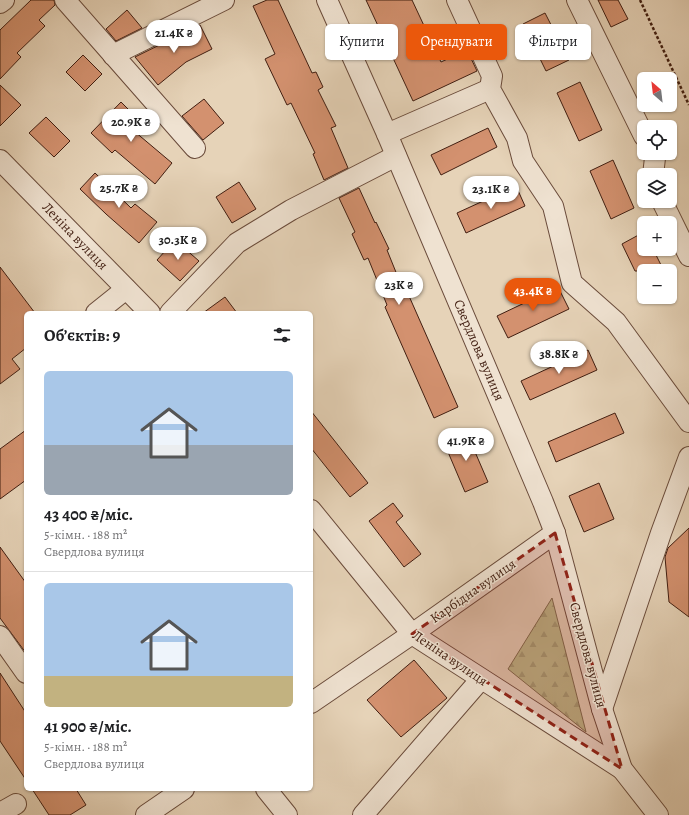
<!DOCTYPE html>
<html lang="uk">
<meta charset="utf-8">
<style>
:root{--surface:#fff;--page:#f2f2f2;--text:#202124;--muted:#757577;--line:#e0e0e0;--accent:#ea580c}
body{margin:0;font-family:Alegreya,serif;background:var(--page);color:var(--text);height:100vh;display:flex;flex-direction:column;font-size:15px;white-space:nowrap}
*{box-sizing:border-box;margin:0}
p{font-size:13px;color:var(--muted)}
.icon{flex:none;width:22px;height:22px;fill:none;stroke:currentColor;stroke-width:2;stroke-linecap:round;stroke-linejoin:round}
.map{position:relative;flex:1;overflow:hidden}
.drawer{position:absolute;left:24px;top:311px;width:289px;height:480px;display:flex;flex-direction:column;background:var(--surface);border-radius:6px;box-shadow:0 1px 3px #0004}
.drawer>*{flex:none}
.top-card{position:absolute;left:325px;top:24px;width:304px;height:36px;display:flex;gap:8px}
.needle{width:26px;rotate:332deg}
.buttons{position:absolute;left:637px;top:72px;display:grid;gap:8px}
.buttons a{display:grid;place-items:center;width:40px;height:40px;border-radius:6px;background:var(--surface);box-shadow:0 1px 3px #0004;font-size:20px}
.price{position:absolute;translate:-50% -34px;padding:0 9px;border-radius:14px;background:#fff;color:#222;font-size:13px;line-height:26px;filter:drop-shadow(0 1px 2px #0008)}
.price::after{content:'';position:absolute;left:50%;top:24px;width:12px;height:9px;margin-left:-6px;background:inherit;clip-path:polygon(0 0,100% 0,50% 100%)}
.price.on{background:var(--accent);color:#fff}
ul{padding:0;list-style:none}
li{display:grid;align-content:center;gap:8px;height:212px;padding:0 20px}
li+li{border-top:1px solid var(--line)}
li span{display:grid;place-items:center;height:124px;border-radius:6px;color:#555}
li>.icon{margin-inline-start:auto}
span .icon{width:72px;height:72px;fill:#fffc;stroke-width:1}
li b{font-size:17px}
h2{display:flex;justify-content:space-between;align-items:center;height:48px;padding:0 20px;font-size:17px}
.chip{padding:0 14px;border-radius:6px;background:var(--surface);box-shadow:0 1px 3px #0004;font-size:14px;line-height:36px}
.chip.on{background:var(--accent);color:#fff}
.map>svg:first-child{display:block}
.forest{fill:url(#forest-firs);stroke:#7f6c4d}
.building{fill:#d3916f;stroke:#411e11}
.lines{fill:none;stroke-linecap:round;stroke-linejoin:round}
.minor-casing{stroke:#6a4b3b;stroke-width:22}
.path{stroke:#411e11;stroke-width:2.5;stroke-dasharray:3 2;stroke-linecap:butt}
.minor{stroke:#efe2d1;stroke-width:20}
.marked{fill:#8f2418;fill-opacity:0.2;stroke:#8f2418;stroke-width:3;stroke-dasharray:8 5;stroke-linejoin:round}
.labels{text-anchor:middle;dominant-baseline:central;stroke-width:3;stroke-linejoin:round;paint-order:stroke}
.street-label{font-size:14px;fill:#411e11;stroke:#efe2d1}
</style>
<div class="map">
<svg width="689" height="815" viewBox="0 0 689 815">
<defs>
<pattern id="forest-firs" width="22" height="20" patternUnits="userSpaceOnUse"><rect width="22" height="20" fill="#bdba89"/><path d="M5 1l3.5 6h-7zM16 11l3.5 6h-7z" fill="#a49f75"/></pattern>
</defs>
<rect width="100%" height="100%" fill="#e6d3b8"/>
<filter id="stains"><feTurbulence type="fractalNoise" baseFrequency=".005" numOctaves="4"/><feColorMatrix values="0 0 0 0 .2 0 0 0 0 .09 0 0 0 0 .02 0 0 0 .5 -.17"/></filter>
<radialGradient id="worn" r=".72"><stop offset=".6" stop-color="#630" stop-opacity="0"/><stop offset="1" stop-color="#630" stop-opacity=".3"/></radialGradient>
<polygon class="forest" points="552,598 586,732 508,669"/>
<g class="building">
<polygon points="31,0 54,0 55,5 39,20 45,26 17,53 21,57 0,79 0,30"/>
<polygon points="267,0 278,0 312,73 316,72 323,87 318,90 336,126 331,128 348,168 324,180 313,154 315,153 291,103 287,105 265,59 275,54 253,6"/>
<polygon points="366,0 412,0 441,62 467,50 477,71 413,101"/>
<polygon points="598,0 618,0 628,19 611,27"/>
<polygon points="127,10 142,28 116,41 106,29"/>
<polygon points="545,13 569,60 546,71 523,24"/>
<polygon points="200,25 212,49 186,62 158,85 135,57"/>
<polygon points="83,55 102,74 85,91 66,72"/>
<polygon points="580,82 602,130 579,141 557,93"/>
<polygon points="0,85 21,105 0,126"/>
<polygon points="204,99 224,123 203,140 182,116"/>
<polygon points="121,102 142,123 134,131 172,163 155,184 115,150 112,153 91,133"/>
<polygon points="46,117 70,141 54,157 29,133"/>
<polygon points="488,128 497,147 441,175 431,155"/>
<polygon points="613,160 634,208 611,219 590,171"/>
<polygon points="95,173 131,208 135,204 157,222 139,243 106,214 80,189"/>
<polygon points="239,182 256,209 232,223 216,197"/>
<polygon points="516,186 525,206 466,233 457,213"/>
<polygon points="359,188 375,223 376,222 389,249 387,250 406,297 409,296 458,407 434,418 385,307 387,305 368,258 364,260 352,234 355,232 339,198"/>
<polygon points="644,232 644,249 653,249 664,271 635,271 622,244"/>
<polygon points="175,240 199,261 180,281 157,260"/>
<polygon points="0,267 35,313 26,313 26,348 12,359 20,369 0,384"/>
<polygon points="558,287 569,309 508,338 497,316"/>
<polygon points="225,297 237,313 203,313"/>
<polygon points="588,350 597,370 530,400 521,381"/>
<polygon points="311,411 368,483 350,497 311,448"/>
<polygon points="615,413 624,433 556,462 548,442"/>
<polygon points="26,430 26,480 0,499 0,449"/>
<polygon points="466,431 488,482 465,492 445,445 445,440"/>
<polygon points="599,483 614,519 584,532 569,496"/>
<polygon points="393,503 403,516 396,522 421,554 404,567 369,521"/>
<polygon points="689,528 689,617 669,602 665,557 668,548"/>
<polygon points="0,547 26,583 26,653 0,618"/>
<polygon points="414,660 447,698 401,737 367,700"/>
<polygon points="0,673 26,713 26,780 0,741"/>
<polygon points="32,789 76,789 86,805 70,815 49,815"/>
</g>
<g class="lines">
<g class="minor-casing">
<g id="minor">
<polyline points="65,0 195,148"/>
<polyline points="327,0 387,134 543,502 555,533 602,709 622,769 658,815"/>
<polyline points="457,0 492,76 490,89 517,138 523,161 553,206 572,283 616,322 689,422"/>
<polyline points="577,0 644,136"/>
<polyline points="0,3 4,0"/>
<polyline points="113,55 224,0"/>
<polyline points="387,134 490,89"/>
<polyline points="652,153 655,158 653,175"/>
<polyline points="0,160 150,313"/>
<polyline points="662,201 689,256"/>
<polyline points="96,313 126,289"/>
<polyline points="170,313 237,243 291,210 396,156"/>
<polyline points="311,510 412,634 622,769"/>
<polyline points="0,636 26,673"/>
<polyline points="311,703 412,634 555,533"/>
<polyline points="602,709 661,533 689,457"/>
<polyline points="266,789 287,815"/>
<polyline points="0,813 16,804"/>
<polyline points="146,815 184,789"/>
<polyline points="363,815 481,679"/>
</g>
</g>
<polyline class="path" points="640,0 689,105"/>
<use href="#minor" class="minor"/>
</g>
<path class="marked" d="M555,533l67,236 -210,-135z"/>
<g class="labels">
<g class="street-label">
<text transform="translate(75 236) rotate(46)">Леніна вулиця</text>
<text transform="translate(479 350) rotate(67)">Свердлова вулиця</text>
<text transform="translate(473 591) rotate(-35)">Карбідна вулиця</text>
<text transform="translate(588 655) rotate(75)">Свердлова вулиця</text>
<text transform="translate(450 658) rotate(34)">Леніна вулиця</text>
</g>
</g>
<rect width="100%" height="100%" filter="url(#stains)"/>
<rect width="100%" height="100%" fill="url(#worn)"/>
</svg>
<div class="buttons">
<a><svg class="needle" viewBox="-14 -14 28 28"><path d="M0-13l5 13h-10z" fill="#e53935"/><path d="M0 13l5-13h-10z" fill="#757577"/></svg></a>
<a><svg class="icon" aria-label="locate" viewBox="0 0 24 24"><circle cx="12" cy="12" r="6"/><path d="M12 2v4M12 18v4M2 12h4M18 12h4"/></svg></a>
<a><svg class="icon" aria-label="layers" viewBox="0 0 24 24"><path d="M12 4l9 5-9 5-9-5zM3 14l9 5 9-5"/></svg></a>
<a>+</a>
<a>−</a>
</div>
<b class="price" style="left:174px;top:54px">21.4K ₴</b>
<b class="price" style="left:131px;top:143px">20.9K ₴</b>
<b class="price" style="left:119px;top:209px">25.7K ₴</b>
<b class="price" style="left:491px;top:210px">23.1K ₴</b>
<b class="price" style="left:178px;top:261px">30.3K ₴</b>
<b class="price" style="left:399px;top:306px">23K ₴</b>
<b class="price on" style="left:533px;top:312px">43.4K ₴</b>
<b class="price" style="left:559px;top:375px">38.8K ₴</b>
<b class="price" style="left:466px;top:462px">41.9K ₴</b>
<div class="top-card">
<a class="chip">Купити</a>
<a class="chip on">Орендувати</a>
<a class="chip">Фільтри</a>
</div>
<section class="drawer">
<h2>Об’єктів: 9<svg class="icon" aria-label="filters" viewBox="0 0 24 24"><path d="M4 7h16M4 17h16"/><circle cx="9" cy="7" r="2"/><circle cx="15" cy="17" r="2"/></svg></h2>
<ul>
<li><span style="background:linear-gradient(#a9c7e8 60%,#9aa5b1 0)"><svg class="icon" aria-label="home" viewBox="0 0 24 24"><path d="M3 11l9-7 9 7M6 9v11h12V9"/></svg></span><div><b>43 400 ₴/міс.</b><p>5-кімн. · 188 m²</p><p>Свердлова вулиця</p></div></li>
<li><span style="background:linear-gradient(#a9c7e8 75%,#c2b280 0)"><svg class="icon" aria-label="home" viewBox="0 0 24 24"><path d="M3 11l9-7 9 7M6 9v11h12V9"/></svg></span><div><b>41 900 ₴/міс.</b><p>5-кімн. · 188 m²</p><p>Свердлова вулиця</p></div></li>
</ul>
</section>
</div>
